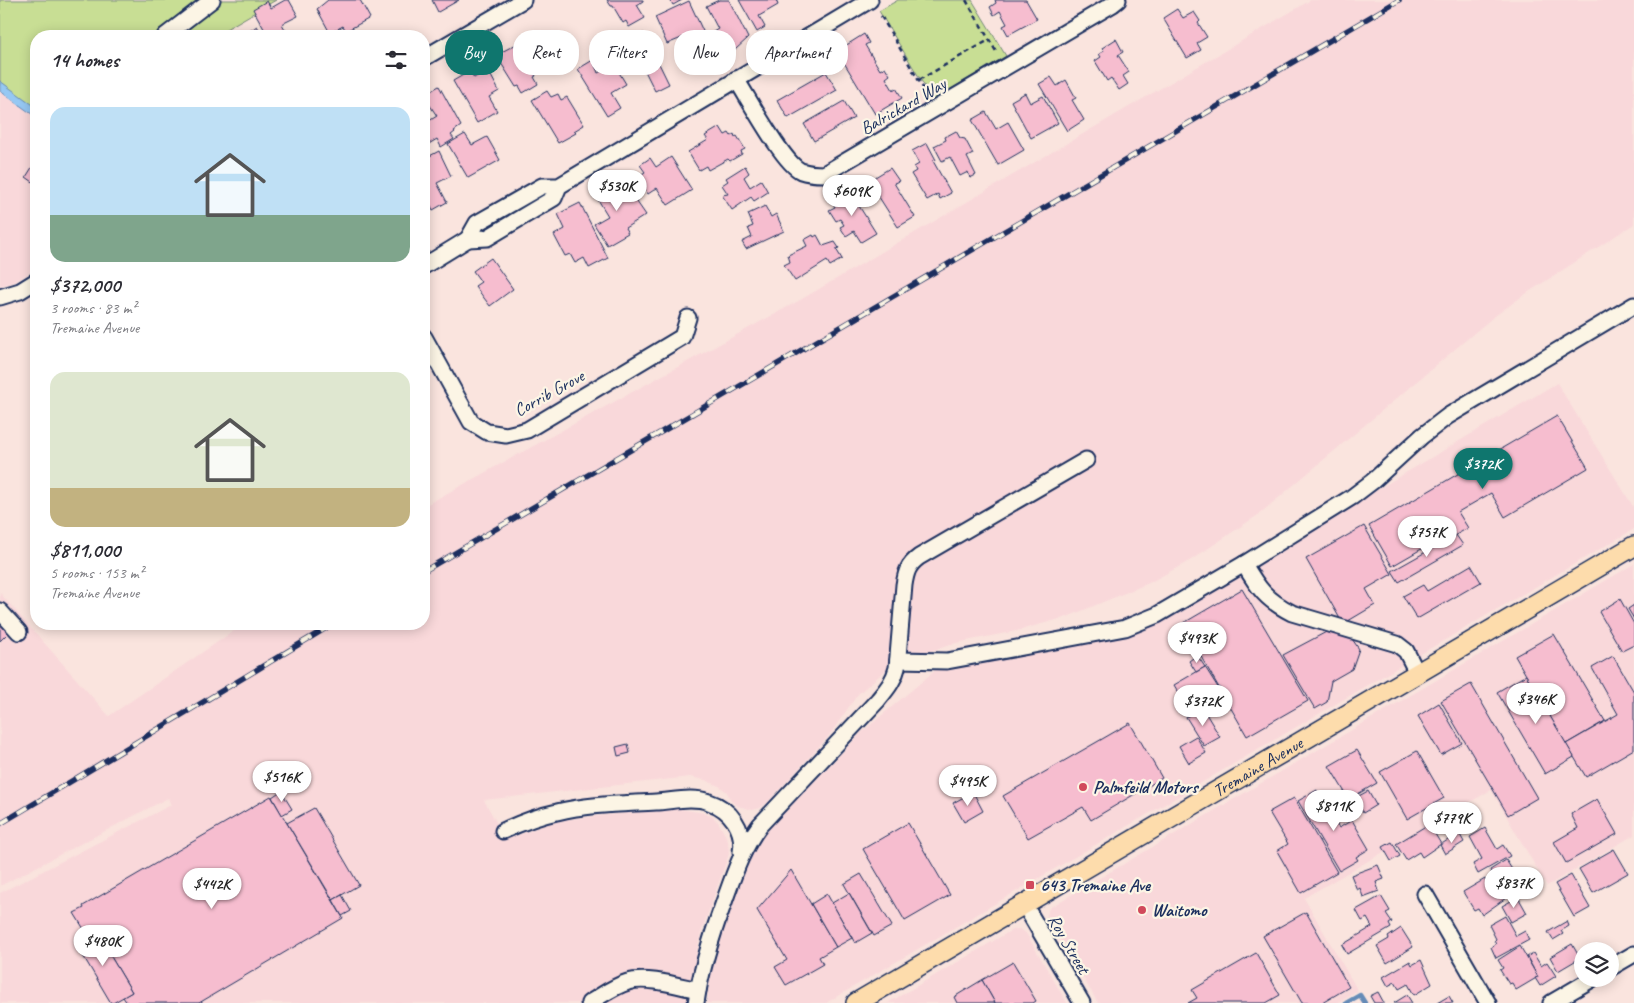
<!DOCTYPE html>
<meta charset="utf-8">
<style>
:root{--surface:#fff;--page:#f2f2f3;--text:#2b2b33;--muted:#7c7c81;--accent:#0f766e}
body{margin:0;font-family:Caveat,sans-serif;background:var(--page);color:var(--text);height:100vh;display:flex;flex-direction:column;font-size:19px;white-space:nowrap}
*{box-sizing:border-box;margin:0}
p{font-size:16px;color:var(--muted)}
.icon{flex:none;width:28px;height:28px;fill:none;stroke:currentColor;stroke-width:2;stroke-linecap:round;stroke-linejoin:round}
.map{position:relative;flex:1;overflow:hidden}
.panel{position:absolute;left:30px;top:30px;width:400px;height:600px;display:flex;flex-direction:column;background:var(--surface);border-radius:20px;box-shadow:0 2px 12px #0003}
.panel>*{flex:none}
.top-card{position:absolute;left:445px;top:30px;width:475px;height:45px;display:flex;gap:10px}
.controls{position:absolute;left:1574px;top:942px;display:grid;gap:10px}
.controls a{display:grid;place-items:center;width:45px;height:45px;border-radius:50%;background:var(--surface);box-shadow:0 2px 12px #0003;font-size:25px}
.price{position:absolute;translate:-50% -42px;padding:0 11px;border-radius:18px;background:#fff;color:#222;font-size:16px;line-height:32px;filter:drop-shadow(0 1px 2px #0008)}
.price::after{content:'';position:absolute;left:50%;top:30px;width:15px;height:11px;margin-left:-8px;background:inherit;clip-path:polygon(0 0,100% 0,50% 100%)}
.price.selected{background:var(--accent);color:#fff}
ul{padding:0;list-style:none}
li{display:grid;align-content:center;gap:10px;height:265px;padding:0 20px}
li span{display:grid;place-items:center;height:155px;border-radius:15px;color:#555}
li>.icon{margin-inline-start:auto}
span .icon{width:90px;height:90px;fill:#fffc;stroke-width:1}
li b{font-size:21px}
h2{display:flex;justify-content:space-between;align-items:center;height:60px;padding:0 20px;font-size:21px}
.chip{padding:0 18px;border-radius:20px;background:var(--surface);box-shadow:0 2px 12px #0003;font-size:18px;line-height:45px}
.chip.selected{background:var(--accent);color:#fff}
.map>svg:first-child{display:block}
.built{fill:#f9d8da}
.green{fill:#c8de94;stroke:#728679}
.water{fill:#96c8f3;stroke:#658bb7}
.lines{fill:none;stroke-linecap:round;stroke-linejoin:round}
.stream{stroke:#658bb7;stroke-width:4.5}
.building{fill:#f6bdcf;stroke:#1b2f5e}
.minor-casing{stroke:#1b2f5e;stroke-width:19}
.major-casing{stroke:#1b2f5e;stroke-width:22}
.path{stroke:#1b2f5e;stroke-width:2.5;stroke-dasharray:5 4;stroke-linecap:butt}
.minor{stroke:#fcf5e5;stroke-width:15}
.major{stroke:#fddcac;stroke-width:19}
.rail-casing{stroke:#1b2f5e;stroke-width:5.5}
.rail{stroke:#fcf5e5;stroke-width:4;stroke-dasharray:11;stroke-linecap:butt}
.poi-dot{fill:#d1495b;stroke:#fcf5e5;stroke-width:2}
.labels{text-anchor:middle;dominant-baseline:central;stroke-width:4.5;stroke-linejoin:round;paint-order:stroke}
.street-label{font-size:18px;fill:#1b2f5e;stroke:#fcf5e5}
.poi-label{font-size:18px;font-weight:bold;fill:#1b2f5e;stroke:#fcf5e5;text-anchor:start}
</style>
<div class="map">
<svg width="1634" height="1003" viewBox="0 0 1634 1003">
<rect width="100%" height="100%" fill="#fae4de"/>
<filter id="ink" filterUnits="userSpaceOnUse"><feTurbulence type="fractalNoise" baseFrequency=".02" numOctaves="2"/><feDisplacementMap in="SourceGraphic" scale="10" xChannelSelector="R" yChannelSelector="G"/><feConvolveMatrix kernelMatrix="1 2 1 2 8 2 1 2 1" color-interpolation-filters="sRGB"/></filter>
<g filter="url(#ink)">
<g class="built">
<polygon points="1311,0 1634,0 1634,224 1524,295 1492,318 1258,515 1191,560 1149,583 1067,617 1016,631 956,643 894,663 858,694 828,737 767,803 760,808 753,810 738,806 731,801 727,792 719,786 705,780 690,777 484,800 506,840 547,824 569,819 674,808 704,813 713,817 718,822 728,840 729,854 701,933 686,1003 0,1003 0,893 171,805 168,798 0,886 0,593 109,716 244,624 424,624 424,506 802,299"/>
<polygon points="0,85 36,111 36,269 14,282 0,286"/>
<polygon points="1557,383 1634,508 1634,529 826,1003 707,1003 710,978 727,916 751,857 763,835 862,732 938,668 1103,640 1133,632 1286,544"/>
<polygon points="1634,564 1634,835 1547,886 1491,790 1304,898 1358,991 1337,1003 1098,1003 1048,919 1047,915 1049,908"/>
<polygon points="1019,929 1026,933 1067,1003 888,1003 1012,930"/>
</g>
<g class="green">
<polygon points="0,0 276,0 214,36 36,36 36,111 0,85"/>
<polygon points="898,0 972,0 1006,56 933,100 879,11"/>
</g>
<polygon class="water" points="0,81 36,107 36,117 0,91"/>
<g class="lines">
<polyline class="stream" points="1346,1003 1360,995 1365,1003"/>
</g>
<g class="building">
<polygon points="285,0 289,0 298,16 282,24 289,36 268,36 253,9 267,1 271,8"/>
<polygon points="328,0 360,0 370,18 346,31 343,26 330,33 317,9"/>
<polygon points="432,0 459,0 438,12"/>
<polygon points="607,0 643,0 643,1 637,5 645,18 629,27 626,21 623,23 613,6 611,6"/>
<polygon points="670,0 682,0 673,5"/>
<polygon points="719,0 729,0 748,38 723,61 710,34 718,29 706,6"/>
<polygon points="739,0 776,0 778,5 759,16 765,27 757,32"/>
<polygon points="995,0 1026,0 1037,19 1008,35 1003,26 1007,24 1000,11 994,15 990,7 996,3"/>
<polygon points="689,1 713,53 695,61 684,37 667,44 655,17"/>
<polygon points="1177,9 1183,18 1194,12 1200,21 1198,23 1207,37 1197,43 1201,50 1187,58 1163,18"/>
<polygon points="257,26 263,36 246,36 245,34"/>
<polygon points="644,33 669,84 655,91 642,65 630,71 621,53 632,47 628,40"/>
<polygon points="864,34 869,43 865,45 880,70 885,67 890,75 886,78 893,90 896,88 902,98 875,114 837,51"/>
<polygon points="1116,39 1123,52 1118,55 1129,72 1123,76 1128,84 1119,90 1111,78 1107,81 1095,61 1101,57 1099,54 1104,51 1102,48"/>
<polygon points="524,40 531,53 525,57 536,76 534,77 538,84 523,93 519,86 516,87 496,55"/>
<polygon points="593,60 598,73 614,64 626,84 611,93 620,108 607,116 578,69"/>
<polygon points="488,70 499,91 489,97 497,111 477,123 453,81 470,71 474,78"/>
<polygon points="826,72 837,90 788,118 777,100"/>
<polygon points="1051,77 1057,86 1066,80 1076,98 1072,100 1084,120 1067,131 1039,84"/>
<polygon points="439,86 461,126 454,131 455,132 451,135 454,139 441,147 437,139 427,145 424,140 424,124 437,116 429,104 424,107 424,95"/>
<polygon points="547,91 551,97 558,94 561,100 567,97 584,125 574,131 576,133 558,143 532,100"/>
<polygon points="1025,93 1030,103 1043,96 1058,123 1031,138 1011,101"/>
<polygon points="844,101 854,118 814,141 804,124"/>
<polygon points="986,112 996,129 1008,122 1024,150 998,165 972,120"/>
<polygon points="720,127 725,135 729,133 731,136 734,134 735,137 737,136 745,149 741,151 742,154 730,161 728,159 708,170 706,166 699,170 688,152 708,140 705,136"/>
<polygon points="956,131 960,138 965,139 973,154 967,157 976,175 970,178 968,172 960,176 950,157 942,161 934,146 946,140 945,137"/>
<polygon points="465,134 472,145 487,137 500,160 468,178 448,144"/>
<polygon points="927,143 936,160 933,161 951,193 940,199 938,194 927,200 911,174 916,171 914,167 919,164 912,151"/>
<polygon points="439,151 451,176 437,183 447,202 433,210 424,192 424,159"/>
<polygon points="671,157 692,190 668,205 657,188 648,194 637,177 645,172 640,165 650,158 656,167"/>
<polygon points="36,161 36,184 26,177"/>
<polygon points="745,166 749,173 744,177 750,187 761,180 768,192 754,201 751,197 732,210 722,195 728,194 722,185 728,181 726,178"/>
<polygon points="890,168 899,181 894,183 915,217 898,227 877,194 871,198 862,185"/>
<polygon points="611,183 614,189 621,184 627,194 630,192 646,215 625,228 628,233 607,245 594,224 608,216 594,193"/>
<polygon points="853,191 862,205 859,206 876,233 861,242 854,231 846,236 840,227 844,225 840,219 836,221 829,210 835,207 833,203"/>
<polygon points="580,203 608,258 589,268 584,258 575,263 570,254 565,256 554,235 565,229 558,214"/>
<polygon points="765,206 771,217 776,214 784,231 746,249 742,242 752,237 748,228 753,226 748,214"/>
<polygon points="813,235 814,237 817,235 823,246 835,242 839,248 836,249 842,259 830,266 827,261 795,281 784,265 790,262 788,255 807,246 804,240"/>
<polygon points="491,258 513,289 490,306 475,286 481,282 473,271"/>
<polygon points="1557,416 1588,468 1505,517 1491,493 1458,512 1468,528 1447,540 1444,536 1392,566 1369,526"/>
<polygon points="1364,526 1392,574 1366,589 1375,605 1343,624 1306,559"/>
<polygon points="1456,535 1463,545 1399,582 1392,571"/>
<polygon points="1471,565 1481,582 1417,619 1403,596 1423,585 1427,591"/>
<polygon points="1242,589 1308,701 1247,736 1182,624"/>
<polygon points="1620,599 1634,624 1634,645 1622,651 1599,612"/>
<polygon points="1634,605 1634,619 1628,609"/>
<polygon points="0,622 9,632 0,641"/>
<polygon points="1330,630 1350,636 1359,649 1352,669 1331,681 1327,702 1315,709 1283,655"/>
<polygon points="1554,634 1605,721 1566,744 1515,656"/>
<polygon points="1197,655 1205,667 1196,672 1189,661"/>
<polygon points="1613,656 1634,692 1634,749 1586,777 1566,744 1618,714 1592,668"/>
<polygon points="1205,667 1219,689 1188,708 1174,685"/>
<polygon points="1526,675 1574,757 1545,774 1497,692"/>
<polygon points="1471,684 1537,798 1508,815 1441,701"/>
<polygon points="1439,703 1462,743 1441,755 1418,716"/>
<polygon points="1202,707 1220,737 1204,746 1186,717"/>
<polygon points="1130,723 1162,778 1091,820 1083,807 1028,838 1003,796"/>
<polygon points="1196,736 1206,753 1189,763 1179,746"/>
<polygon points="628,744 630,753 618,756 616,747"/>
<polygon points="1357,750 1377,783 1349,799 1329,766"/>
<polygon points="1417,751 1444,798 1407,819 1380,772"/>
<polygon points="1317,790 1339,828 1352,820 1369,849 1356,857 1358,860 1339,871 1298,801"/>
<polygon points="281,791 292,809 282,815 272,797"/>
<polygon points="1368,791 1376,805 1363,813 1355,798"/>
<polygon points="973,792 983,811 964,822 953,803"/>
<polygon points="271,796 343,918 199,1003 127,1003 123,997 132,992 95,930 87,934 74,913 84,908 83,906"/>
<polygon points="1294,798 1337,872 1301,893 1277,851 1288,844 1269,812"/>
<polygon points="1597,799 1617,834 1566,863 1554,842 1578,828 1571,814"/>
<polygon points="314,808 359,885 333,900 287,823"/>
<polygon points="908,823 950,895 905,921 863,849"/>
<polygon points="1429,824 1441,844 1422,857 1419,852 1406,860 1396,844"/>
<polygon points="1485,828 1497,849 1503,845 1510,856 1478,874 1473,864 1482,859 1470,837"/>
<polygon points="1459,833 1464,842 1445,854 1440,845"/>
<polygon points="1392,842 1400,856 1391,861 1383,847"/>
<polygon points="1614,849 1628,873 1593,893 1579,869"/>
<polygon points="1506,860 1513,871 1505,876 1503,873 1494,878 1490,870"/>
<polygon points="1378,865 1384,879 1376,882 1379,891 1363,897 1360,888 1357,890 1351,875"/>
<polygon points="791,870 836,947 819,957 823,964 786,985 775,967 787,960 757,910"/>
<polygon points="861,874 892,926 874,936 844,884"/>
<polygon points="1571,875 1590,908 1574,917 1555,884"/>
<polygon points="1485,879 1489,886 1496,882 1506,898 1482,915 1478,908 1474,910 1463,892"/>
<polygon points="849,893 872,933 855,943 832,903"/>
<polygon points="827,894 852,938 836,947 811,904"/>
<polygon points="342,895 351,911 342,916 333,900"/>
<polygon points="1381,896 1390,911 1386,913 1392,922 1389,924 1391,928 1347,954 1342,945 1372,927 1367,918 1362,921 1356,910"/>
<polygon points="1518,897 1527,913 1511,922 1502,906"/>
<polygon points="1306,912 1349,987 1322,1003 1302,1003 1263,936"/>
<polygon points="1505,916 1516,936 1525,931 1529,940 1496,958 1491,947 1496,944 1494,941 1496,939 1489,925"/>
<polygon points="1567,921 1569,926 1561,931 1563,934 1553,940 1548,932"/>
<polygon points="1401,928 1413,947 1387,963 1377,946 1389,939 1388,937"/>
<polygon points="95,930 132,992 113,1003 111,1003 75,942"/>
<polygon points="1572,944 1580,958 1558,971 1550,957"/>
<polygon points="1520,946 1538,977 1516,990 1512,983 1509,984 1500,970 1503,968 1498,960"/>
<polygon points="1256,953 1280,995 1266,1003 1188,1003 1197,998 1192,990"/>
<polygon points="1533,953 1541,966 1547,962 1556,976 1540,986 1535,978 1538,977 1527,957"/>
<polygon points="1421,960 1432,984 1414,995 1408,984 1399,989 1395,982 1388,986 1383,977 1410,961 1412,965"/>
<polygon points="1013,962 1036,1001 1033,1003 995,1003 982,980"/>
<polygon points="982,980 995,1003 957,1003 954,997"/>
<polygon points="1378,992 1384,1003 1374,1003 1370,996"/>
<polygon points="1407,995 1412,1003 1394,1003"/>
<polygon points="1449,996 1453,1003 1437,1003"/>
</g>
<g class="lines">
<g class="minor-casing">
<g id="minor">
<polyline points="165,36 212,0"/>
<polyline points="424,58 523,0"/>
<path d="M736,79c13,20 47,84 65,92 8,3 16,3 23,3l289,-170 5,-4"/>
<polyline points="559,186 554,198 487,238 468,239 477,223 542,186 559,186 870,0"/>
<polyline points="424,266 468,239"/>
<polyline points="0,297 20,291 36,281"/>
<polyline points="424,337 471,422 487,432 506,435 527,430 682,337 688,318"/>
<polyline points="0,611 19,632"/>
<polyline points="898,660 947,661 1125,628 1157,615 1244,564"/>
<path d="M1417,673l-11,-22 -9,-7 -105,-31c-26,-13 -34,-25 -48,-49l108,-67 21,-16 49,-45 26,-20 186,-111"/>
<path d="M503,831c17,-8 35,-15 54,-19 32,-8 66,-8 99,-10 17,-1 37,-6 53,0 22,7 36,28 32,50"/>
<polyline points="1425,894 1488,1003"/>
<polyline points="1024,904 1082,1003"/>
<polyline points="1610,968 1634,954"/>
<path d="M589,1003c12,-7 25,-17 39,-21 18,-6 51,4 70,8"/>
<path d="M696,1003c5,-35 16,-68 28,-101 10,-28 18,-53 36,-77l118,-125c8,-10 16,-19 19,-32l7,-83c2,-13 4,-20 15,-28l167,-97"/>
<polyline points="1551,1003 1592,979"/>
</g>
</g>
<g class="major-casing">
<g id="major">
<path id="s1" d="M856,1003l778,-457"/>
</g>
</g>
<g class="path">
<polyline points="966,0 997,53"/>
<polyline points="881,16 926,93"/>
<polyline points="919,80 989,40"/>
</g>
<use href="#minor" class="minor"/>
<use href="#major" class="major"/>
<g class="rail-casing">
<g id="rail">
<polyline points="424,571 1399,0"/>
<polyline points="0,824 333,624"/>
</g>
</g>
<use href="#rail" class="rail"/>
</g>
</g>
<g class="poi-dot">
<circle cx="1083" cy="787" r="5"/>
<rect x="1025" y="880" width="10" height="10" rx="2.5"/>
<circle cx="1142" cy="910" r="5"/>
</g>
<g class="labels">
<g class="street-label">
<text transform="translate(903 106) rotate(-30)">Balrickard Way</text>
<text transform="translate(549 393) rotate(-29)">Corrib Grove</text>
<text stroke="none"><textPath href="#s1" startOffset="466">Tremaine Avenue</textPath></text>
<text transform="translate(1069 944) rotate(60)">Roy Street</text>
</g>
<g class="poi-label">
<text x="1093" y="787">Palmfeild Motors</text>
<text x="1040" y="885">643 Tremaine Ave</text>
<text x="1152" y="910">Waitomo</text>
</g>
</g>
</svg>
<div class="controls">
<a><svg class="icon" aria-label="layers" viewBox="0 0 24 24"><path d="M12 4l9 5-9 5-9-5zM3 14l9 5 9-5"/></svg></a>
</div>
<b class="price" style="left:617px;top:212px">$530K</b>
<b class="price" style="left:852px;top:217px">$609K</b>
<b class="price selected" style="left:1483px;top:490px">$372K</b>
<b class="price" style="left:1427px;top:558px">$757K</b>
<b class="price" style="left:1197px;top:664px">$493K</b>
<b class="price" style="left:1536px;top:725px">$346K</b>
<b class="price" style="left:1203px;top:727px">$372K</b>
<b class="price" style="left:282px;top:803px">$516K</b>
<b class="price" style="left:968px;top:807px">$495K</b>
<b class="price" style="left:1334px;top:832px">$811K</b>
<b class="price" style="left:1452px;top:844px">$779K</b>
<b class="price" style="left:1514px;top:909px">$837K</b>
<b class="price" style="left:212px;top:910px">$442K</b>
<b class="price" style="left:103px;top:967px">$480K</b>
<div class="top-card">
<a class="chip selected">Buy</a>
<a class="chip">Rent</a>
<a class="chip">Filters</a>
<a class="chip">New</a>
<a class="chip">Apartment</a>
</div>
<section class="panel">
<h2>14 homes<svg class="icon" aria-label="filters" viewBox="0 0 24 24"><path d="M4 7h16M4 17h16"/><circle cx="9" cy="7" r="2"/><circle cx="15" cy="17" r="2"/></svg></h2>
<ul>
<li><span style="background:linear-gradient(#bfe0f5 70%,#7fa58c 0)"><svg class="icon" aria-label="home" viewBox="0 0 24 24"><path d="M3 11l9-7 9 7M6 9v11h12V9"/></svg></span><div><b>$372,000</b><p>3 rooms · 83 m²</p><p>Tremaine Avenue</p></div></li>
<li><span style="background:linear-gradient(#dfe7d0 75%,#c2b280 0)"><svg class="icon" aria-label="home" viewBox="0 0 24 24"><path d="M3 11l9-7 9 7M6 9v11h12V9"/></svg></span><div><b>$811,000</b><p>5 rooms · 153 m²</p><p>Tremaine Avenue</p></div></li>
</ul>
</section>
</div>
